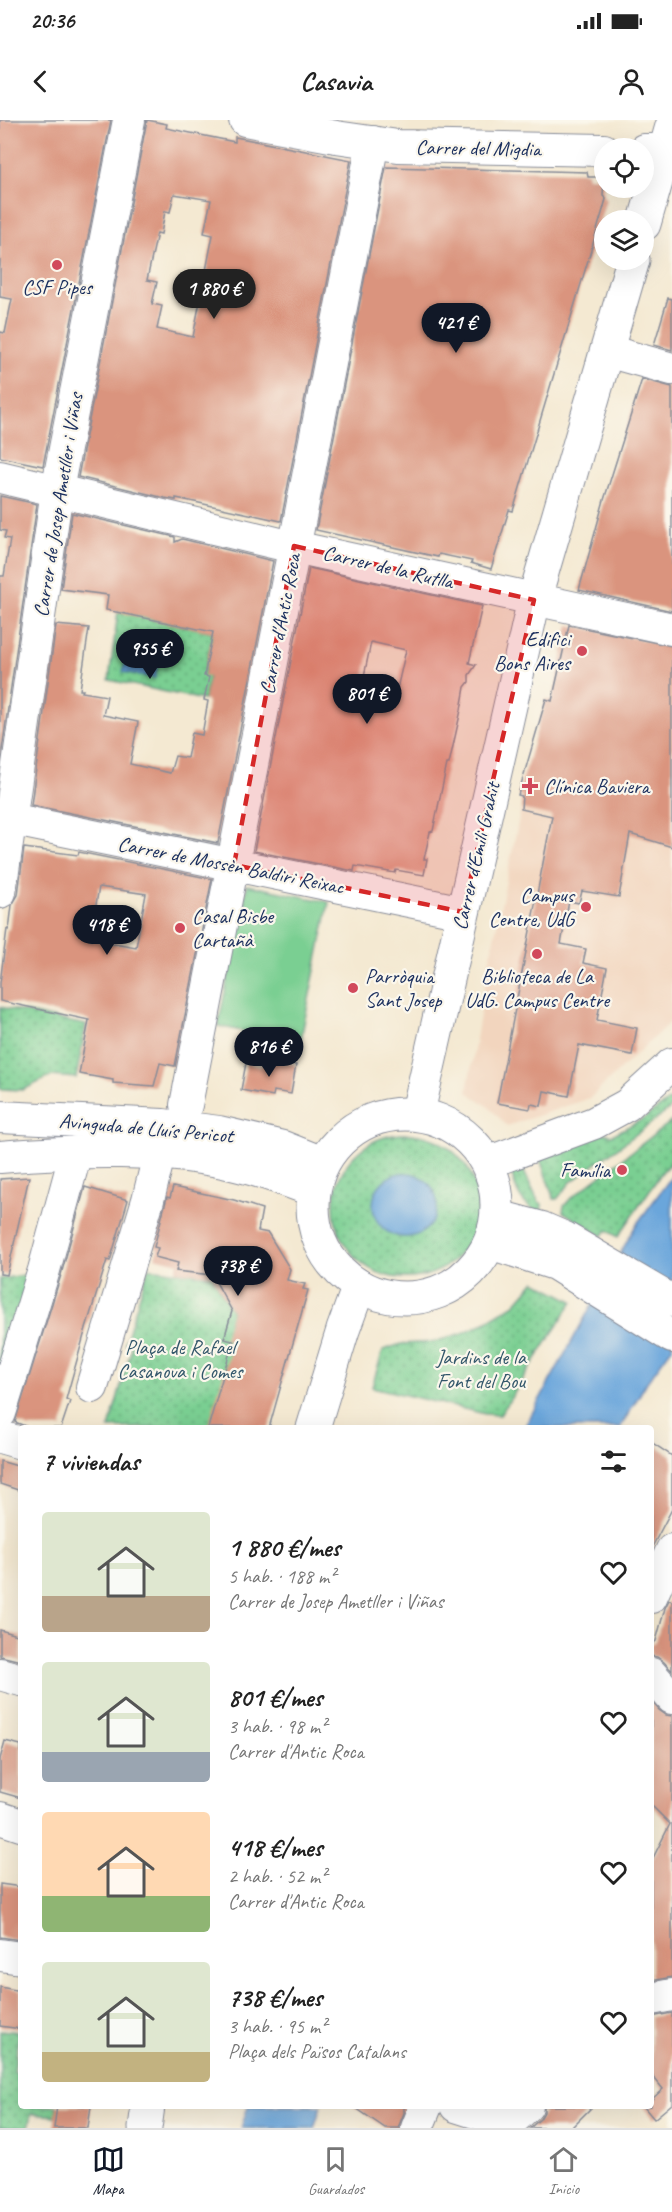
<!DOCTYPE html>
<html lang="es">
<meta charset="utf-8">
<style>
:root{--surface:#fff;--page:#f6f6f6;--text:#222;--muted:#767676;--line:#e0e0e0;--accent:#111827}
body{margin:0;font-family:Caveat,sans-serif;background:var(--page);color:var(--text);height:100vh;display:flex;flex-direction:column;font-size:22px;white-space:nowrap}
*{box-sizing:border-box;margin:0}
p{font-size:20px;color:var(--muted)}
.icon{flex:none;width:33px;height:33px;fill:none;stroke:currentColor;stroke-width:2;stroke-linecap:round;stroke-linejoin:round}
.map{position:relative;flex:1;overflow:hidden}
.drawer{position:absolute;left:18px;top:1305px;width:636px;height:684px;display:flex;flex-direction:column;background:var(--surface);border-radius:6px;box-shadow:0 6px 24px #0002}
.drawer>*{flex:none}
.controls{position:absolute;left:594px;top:18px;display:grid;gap:12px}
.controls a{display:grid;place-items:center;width:60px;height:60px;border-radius:50%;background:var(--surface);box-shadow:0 6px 24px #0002;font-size:30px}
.price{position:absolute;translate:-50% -51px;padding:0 14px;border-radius:21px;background:var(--accent);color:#fff;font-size:20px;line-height:39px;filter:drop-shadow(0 2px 3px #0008)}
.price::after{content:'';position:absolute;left:50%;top:36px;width:18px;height:14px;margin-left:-9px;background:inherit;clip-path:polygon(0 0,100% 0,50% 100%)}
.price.active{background:#222;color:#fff}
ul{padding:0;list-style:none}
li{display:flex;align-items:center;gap:18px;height:150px;padding:0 24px}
li span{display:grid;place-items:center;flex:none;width:168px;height:120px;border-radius:6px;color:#555}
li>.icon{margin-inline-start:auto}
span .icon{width:72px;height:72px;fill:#fffc;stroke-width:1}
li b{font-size:26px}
h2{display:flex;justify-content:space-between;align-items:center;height:72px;padding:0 24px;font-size:26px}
.status{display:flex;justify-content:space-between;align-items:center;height:42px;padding:0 30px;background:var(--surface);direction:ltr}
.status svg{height:16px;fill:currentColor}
header{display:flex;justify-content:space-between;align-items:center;height:78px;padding:0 24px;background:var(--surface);font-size:27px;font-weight:800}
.tab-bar{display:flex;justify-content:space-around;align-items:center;height:84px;border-top:2px solid var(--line);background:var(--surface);font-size:16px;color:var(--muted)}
.tab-bar a{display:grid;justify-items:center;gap:3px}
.tab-bar .active{color:var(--accent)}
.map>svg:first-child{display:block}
.built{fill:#f2d5be}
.green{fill:url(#green-dots);stroke:#4a7f78;stroke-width:1.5}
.pitch{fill:#7acf92;stroke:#4a7f78;stroke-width:1.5}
.water{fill:#6ba6db;stroke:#436a9c;stroke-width:1.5}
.building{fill:#da947e;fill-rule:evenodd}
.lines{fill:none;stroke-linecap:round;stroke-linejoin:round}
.minor-casing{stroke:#888c98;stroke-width:34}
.major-casing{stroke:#888c98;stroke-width:35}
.minor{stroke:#fff;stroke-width:32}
.major{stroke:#fff;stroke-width:33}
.marked{fill:#d62828;fill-opacity:0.2;stroke:#d62828;stroke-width:4.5;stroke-dasharray:12 8;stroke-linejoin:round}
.poi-dot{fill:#d1495b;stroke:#fbf7ec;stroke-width:2}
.labels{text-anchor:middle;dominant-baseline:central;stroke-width:4.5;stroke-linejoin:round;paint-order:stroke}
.street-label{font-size:21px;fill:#1b2f5e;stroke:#fbf7ec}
.poi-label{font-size:21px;fill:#1b2f5e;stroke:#fbf7ec;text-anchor:end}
.park-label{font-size:21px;fill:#33576b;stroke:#fbf7ec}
</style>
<div class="status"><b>20:36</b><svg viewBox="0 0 49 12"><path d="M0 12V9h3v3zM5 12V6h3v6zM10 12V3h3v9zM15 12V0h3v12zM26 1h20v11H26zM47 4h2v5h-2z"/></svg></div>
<header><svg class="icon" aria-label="back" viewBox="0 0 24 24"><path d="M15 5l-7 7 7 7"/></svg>Casavia<svg class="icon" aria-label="person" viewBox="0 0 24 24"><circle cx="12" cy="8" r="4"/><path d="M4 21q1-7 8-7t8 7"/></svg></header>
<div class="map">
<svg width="672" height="2008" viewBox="0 0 672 2008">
<defs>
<pattern id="green-dots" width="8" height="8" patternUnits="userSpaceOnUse" patternTransform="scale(1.5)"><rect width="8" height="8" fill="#7acf92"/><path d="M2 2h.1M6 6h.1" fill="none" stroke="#63a87a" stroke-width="1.8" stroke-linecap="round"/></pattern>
</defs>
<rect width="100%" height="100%" fill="#fbf7ec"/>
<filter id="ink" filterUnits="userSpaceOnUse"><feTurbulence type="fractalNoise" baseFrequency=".0167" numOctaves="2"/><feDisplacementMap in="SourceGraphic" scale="12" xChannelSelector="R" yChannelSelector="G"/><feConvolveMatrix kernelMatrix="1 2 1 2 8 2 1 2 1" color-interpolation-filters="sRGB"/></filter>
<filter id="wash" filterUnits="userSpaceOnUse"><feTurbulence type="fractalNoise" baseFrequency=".008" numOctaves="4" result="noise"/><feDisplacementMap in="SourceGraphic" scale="24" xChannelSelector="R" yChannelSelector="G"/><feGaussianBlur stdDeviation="1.35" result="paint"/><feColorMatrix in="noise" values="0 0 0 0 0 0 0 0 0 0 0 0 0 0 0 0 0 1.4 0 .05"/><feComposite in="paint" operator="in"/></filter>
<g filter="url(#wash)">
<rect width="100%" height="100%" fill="#f4e9d2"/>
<polygon class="built" points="521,689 620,711 672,727 672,900 590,978 507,1006 488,986 467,972 488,848"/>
<g class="green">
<polygon points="118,492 213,512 204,555 209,557 204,580 109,560"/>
<polygon points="0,887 86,905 76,958 51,956 23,970 0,969"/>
<polygon points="671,979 672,987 661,996 571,1062 557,1079 554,1079 539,1036 599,1012 612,1015 643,999"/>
<polygon points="672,1001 672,1042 662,1052 618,1117 607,1110 602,1116 563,1092 564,1086 571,1078"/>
<circle cx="406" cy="1086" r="72"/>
<path d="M519,1041l19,40 4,3 -1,9c-21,-7 -26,-24 -30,-44z"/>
<polygon points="148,1148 212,1156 232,1191 225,1219 238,1223 208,1308 109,1308 132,1227 125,1224"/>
<polygon points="31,1154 0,1265 0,1159"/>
<polygon points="535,1161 573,1181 500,1295 485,1294 372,1267 383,1230 401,1224 434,1222 463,1213 484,1203 515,1184"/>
<polygon points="0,1910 19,1912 14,1952 21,1954 21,1986 57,1986 56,1996 31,1994 28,2008 0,2008"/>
</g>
<polygon class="pitch" points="247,765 329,782 300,923 218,906"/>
<g class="water">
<polygon points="127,537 158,543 155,558 123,552"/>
<circle cx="405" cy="1085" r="32"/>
<polygon points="672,1056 672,1228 647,1262 620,1308 524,1308 636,1105"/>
<polygon points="248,1986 321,1986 314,2008 241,2008"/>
</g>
<g id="blocks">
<g class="building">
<polygon points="0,0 111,0 43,346 0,337 0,212 5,213 12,179 0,177"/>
<path d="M147,0l20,4 -1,4 69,14v-5l116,23 -70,361 -100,-22 -5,-1v2l-11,-2 -87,-21zM174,74l37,6 -7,33 9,2 -20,102 -36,-8 5,-23 -10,-2 5,-22 -10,-2 10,-47 4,1 4,-23 5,1z"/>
<polygon points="386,47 587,52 588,57 604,57 603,76 606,79 603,90 513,391 509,390 491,449 471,443 472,441 439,434 438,437 316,410"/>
<polygon points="668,178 672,179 672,230 654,225"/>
<polygon points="642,259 672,267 672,491 579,470 604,380"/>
<polygon points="0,376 37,384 0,644 0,456 4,456 10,419 4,418 6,411 0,410"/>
<polygon points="72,393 175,417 175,422 182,419 273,441 218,723 31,685 56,505 89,508 80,570 83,570 82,572 107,576 103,595 138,602 130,644 170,653 175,636 187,638 192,613 202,615 208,581 204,580 209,557 204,556 213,512 106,490 108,475 61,469"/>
<path d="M309,448l173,38 -13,57 7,2 -7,10v7l-4,5 -4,23 -12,54h-2l-14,67 -3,1 -6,27h3l-3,16 -28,-5 -1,3 -40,-7 -1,5 -100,-20zM371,522l35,8 -12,52 -34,-6z"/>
<polygon points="569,505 672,526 672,727 630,714 619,777 582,771 579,783 569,781 561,824 586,829 583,843 607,848 597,900 637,908 632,935 579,925 569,976 544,971 541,986 531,984 530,989 497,983 552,696 521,689 522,676 518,675 546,579 552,581"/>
<path d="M24,728l54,7 1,-3 133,27 -37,187 -15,-3 -6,23 -41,-3v-3l-34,-6 10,-54 -89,-19v-18l7,-54 2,1 3,-25 6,-10zM99,767l47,7 -10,53 -46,-8z"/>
<polygon points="263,938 296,945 291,974 274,971 273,976 241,970 246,943 262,947"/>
<polygon points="29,1057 7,1155 0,1154 0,1059"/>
<polygon points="85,1067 128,1080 110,1141 107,1140 86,1208 66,1279 70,1281 61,1308 30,1308 15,1302 61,1155"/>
<polygon points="173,1067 234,1080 262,1089 258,1111 268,1113 290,1149 287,1160 305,1164 303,1169 308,1170 269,1308 208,1308 233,1221 224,1219 232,1191 212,1155 176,1151 178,1143 155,1137 158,1128 154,1127 167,1077 170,1078"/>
<polygon points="651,1322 672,1336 672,1389 651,1429"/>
<polygon points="0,1341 21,1347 21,1371 0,1364"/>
<polygon points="669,1480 672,1481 672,1551 664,1542 657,1537 651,1536 651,1525 656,1521 665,1488"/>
<polygon points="0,1510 21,1516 21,1541 0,1536"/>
<polygon points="651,1581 659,1590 666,1595 672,1596 672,1857 651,1861 651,1742 670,1704 651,1685"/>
<polygon points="5,1621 21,1625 21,1678 0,1672 0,1639"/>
<polygon points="0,1764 21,1767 21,1820 0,1817"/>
<polygon points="0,1867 21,1871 21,1909 0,1906"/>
<polygon points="672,1893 672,1984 654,1999 644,1987 651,1986 651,1980 663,1969 651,1954 651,1897"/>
<polygon points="57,1986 91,1986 88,2008 54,2008"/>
<polygon points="353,1986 404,1986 404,1993 398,2008 385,2008"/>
<polygon points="544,1986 593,1986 571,2008 530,2008 540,1999 544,1992"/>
</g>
</g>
</g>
<g filter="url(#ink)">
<use href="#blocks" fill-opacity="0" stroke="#888c98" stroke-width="1.5"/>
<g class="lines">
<g class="minor-casing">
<g id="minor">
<polyline points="245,0 336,17 398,26 604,30"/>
<polyline points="644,30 672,30"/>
<polyline points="607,231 672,249"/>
<polyline points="0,357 276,423 672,509"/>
<polyline points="0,697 463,792"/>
<polyline points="0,772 57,370 129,0"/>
<polyline points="186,985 373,22"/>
<polyline points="0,997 163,1005 219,1012 283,1027 323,1043"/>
<path d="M0,1037c75,-6 167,-10 240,9 25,6 50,16 74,25"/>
<polyline points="487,1043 594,1003 627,985 672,944"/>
<polyline points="497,1096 542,1108 565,1118 672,1181"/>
<polyline points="490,1123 555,1144 672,1217"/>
<polyline points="92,1267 148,1080 159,1035"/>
<polyline points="0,1293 44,1150 76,1032"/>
<polyline points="0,1317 21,1323"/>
<polyline points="651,1477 672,1430"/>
<polyline points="0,1554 21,1560"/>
<polyline points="651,1554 672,1578"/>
<polyline points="0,1698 21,1705"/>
<polyline points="0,1835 21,1838"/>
<polyline points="651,1879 672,1875"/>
<polyline points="456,1986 509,2003 527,1986"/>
<polyline points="417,2008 426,1986"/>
</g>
</g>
<g class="major-casing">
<g id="major">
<polyline points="644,104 672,6"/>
<polyline points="418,992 534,480 633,140"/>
<circle cx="405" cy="1086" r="92"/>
<polyline points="313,1308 343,1210 359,1166"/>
<polyline points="145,2008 148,1986"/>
</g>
</g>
<use href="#minor" class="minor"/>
<use href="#major" class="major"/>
</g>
</g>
<path class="marked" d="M294,426l240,54 -71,312 -229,-47z"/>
<g class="poi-dot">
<circle cx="57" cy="145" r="6"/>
<circle cx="582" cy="531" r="6"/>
<path d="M527 657h6v6h6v6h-6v6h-6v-6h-6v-6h6z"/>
<circle cx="586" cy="787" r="6"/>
<circle cx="180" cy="808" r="6"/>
<circle cx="537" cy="834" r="6"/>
<circle cx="353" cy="868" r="6"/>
<circle cx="622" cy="1050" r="6"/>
</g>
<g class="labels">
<g class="street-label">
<text transform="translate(478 28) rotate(1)">Carrer del Migdia</text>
<text transform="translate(58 385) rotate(-81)">Carrer de Josep Ametller i Viñas</text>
<text transform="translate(388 447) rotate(13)">Carrer de la Rutlla</text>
<text transform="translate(280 504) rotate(-79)">Carrer d'Antic Roca</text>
<text transform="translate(476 736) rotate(-77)">Carrer d'Emili Grahit</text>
<text transform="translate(231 745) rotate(11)">Carrer de Mossèn Baldiri Reixac</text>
<text transform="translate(146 1008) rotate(5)">Avinguda de Lluís Pericot</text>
</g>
<g class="poi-label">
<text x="57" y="167" text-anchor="middle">CSF Pipes</text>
<text x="570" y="519">Edifici<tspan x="570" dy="24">Bons Aires</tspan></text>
<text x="544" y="666" text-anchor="start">Clínica Baviera</text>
<text x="574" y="775">Campus<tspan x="574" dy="24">Centre, UdG</tspan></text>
<text x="192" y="796" text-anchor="start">Casal Bisbe<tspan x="192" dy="24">Cartañà</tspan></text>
<text x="365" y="856" text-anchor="start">Parròquia<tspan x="365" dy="24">Sant Josep</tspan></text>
<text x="537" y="856" text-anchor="middle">Biblioteca de La<tspan x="537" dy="24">UdG. Campus Centre</tspan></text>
<text x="610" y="1050">Família</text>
</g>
<g class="park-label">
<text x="180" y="1227">Plaça de Rafael<tspan x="180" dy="24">Casanova i Comes</tspan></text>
<text x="481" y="1237">Jardins de la<tspan x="481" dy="24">Font del Bou</tspan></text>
</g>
</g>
</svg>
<div class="controls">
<a><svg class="icon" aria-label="locate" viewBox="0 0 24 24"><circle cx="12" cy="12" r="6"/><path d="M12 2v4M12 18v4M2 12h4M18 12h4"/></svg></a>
<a><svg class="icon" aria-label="layers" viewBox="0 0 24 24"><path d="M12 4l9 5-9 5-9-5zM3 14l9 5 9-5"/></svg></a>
</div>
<b class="price active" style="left:214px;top:200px">1 880 €</b>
<b class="price" style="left:456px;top:234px">421 €</b>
<b class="price" style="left:150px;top:560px">955 €</b>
<b class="price" style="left:367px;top:605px">801 €</b>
<b class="price" style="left:107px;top:836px">418 €</b>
<b class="price" style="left:269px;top:958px">816 €</b>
<b class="price" style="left:238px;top:1177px">738 €</b>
<section class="drawer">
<h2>7 viviendas<svg class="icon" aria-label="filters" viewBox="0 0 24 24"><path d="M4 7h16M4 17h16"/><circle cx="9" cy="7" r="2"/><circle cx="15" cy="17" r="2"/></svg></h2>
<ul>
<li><span style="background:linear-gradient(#dfe7d0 70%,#b9a48a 0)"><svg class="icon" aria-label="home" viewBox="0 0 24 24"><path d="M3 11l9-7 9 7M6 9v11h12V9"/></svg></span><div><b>1 880 €/mes</b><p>5 hab. · 188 m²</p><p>Carrer de Josep Ametller i Viñas</p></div><svg class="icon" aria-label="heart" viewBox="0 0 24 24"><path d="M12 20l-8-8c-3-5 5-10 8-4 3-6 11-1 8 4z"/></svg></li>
<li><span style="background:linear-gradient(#dfe7d0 75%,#9aa5b1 0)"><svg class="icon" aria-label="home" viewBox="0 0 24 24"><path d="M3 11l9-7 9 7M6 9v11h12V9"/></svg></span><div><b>801 €/mes</b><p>3 hab. · 98 m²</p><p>Carrer d'Antic Roca</p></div><svg class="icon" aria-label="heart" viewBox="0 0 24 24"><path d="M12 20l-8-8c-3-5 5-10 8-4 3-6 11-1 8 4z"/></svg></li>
<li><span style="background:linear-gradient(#ffd9b3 70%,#8fb573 0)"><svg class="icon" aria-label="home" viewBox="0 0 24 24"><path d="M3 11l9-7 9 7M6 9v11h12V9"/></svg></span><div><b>418 €/mes</b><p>2 hab. · 52 m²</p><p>Carrer d'Antic Roca</p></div><svg class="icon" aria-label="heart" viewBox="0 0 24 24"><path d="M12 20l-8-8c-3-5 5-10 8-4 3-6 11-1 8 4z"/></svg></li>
<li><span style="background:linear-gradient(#dfe7d0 75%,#c2b280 0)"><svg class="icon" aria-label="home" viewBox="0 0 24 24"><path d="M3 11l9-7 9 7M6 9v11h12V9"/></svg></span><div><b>738 €/mes</b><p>3 hab. · 95 m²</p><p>Plaça dels Països Catalans</p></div><svg class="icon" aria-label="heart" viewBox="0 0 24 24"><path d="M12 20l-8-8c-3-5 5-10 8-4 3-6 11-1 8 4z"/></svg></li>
</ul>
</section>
</div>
<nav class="tab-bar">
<a class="active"><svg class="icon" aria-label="map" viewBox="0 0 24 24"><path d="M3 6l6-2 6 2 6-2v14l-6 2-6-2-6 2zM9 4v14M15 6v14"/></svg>Mapa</a>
<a><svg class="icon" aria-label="saved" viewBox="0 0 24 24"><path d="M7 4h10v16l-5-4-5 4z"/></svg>Guardados</a>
<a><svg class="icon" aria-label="home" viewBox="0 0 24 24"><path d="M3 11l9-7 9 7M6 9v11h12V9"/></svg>Inicio</a>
</nav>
